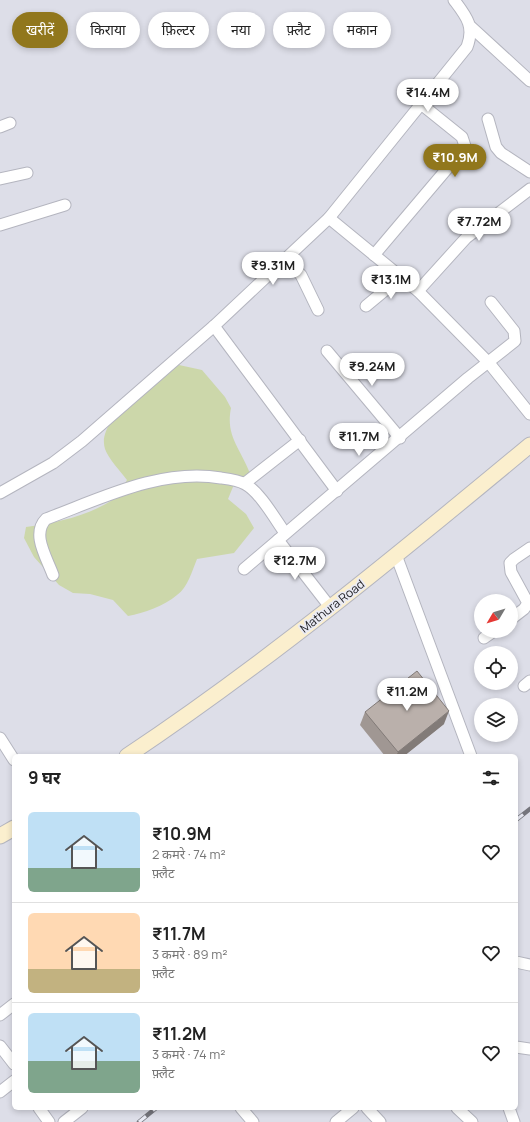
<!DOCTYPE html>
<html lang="hi">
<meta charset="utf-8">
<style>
:root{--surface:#fff;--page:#f6f6f6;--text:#222;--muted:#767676;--line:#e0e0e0;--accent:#91771c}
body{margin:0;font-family:Manrope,"Noto Sans Devanagari",sans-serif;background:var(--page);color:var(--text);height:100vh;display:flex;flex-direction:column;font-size:15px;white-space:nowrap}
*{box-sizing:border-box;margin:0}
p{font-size:13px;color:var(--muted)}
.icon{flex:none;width:22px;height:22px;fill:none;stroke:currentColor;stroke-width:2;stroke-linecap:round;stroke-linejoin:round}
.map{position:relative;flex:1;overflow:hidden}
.details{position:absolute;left:12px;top:754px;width:506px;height:356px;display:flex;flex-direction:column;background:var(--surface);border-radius:6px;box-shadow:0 2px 6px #0003}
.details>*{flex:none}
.banner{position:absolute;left:12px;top:12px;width:506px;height:36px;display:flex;gap:8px}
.needle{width:26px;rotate:232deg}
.tools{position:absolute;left:474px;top:594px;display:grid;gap:8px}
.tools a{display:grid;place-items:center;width:44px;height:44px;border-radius:50%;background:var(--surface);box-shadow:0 2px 6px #0003;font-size:20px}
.price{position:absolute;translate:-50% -34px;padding:0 9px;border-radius:14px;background:#fff;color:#222;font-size:13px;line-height:26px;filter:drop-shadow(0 1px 2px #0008)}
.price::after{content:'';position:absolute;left:50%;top:24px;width:12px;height:9px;margin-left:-6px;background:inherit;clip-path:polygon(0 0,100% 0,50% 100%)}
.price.current{background:var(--accent);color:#fff}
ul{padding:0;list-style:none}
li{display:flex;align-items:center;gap:12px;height:100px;padding:0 16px}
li+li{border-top:1px solid var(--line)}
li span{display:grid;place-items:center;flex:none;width:112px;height:80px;border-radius:6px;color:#555}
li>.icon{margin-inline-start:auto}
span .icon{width:48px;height:48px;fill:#fffc;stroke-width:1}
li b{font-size:17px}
h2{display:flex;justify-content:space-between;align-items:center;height:48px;padding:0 16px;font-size:17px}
.pill{padding:0 14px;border-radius:18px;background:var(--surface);box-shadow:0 2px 6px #0003;font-size:14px;line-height:36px}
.pill.current{background:var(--accent);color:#fff}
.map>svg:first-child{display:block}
.green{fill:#ccd7aa}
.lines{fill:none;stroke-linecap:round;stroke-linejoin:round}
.street-casing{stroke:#b4b5bf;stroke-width:13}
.secondary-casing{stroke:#b4b5bf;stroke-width:17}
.street{stroke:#fff;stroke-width:11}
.secondary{stroke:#fbefce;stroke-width:15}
.rail-casing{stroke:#75757c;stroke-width:4.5}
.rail{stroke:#eaebf5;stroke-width:3;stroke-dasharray:9;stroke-linecap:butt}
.wall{fill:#a09793}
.shaded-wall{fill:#827b78}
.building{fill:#bab0ab;stroke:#827b78}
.labels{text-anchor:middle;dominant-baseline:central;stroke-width:3.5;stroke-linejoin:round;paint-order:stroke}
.street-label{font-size:12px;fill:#202024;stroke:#eaebf5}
</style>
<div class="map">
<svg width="530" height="1122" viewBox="0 0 530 1122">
<rect width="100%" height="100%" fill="#dddee8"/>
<path class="green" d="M179,365l23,5 23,27 6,11c-6,29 11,42 20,68l-16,6 -7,17 18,15 8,14 -20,25 -37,6c-5,12 -9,28 -20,36 -13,11 -33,18 -49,21l-15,-16 -23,-6 -17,-1 -14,-8 -25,-28 -10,-19 2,-11c29,-4 64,-11 89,-29 5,-4 9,-13 12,-18 -6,-8 -19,-22 -22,-31 -10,-31 52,-69 74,-84z"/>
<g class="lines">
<g class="street-casing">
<g id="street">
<polyline points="470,26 530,81"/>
<polyline points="488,119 496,147 501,153 530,172"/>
<polyline points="0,127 10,123"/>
<polyline points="0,179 27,173"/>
<path d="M329,218l138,-171c8,-21 -1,-31 -13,-47"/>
<polyline points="0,225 65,205"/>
<polyline points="374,255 462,151 465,146 462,137 421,104"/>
<polyline points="285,259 301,275 318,310"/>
<polyline points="418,291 466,238 530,189"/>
<polyline points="366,306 401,277"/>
<polyline points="214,326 337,491"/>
<polyline points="327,351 400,438"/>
<polyline points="245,483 300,440"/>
<polyline points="0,493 53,463 82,441 214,326 329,218 418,291 489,363 530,414"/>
<polyline points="278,540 330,607"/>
<polyline points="396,555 471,756"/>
<polyline points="244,569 468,378 515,341 514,331 491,302"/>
<path d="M53,575c-6,-17 -22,-41 -7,-56 56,-21 115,-51 175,-41 8,1 17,2 24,6 15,8 30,35 40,49"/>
<polyline points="511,619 524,609 528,603 511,572 510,563 514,559 530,548"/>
<polyline points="484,638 494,631"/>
<polyline points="524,686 530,681"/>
<polyline points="0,738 14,760"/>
<polyline points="516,962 530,965"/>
<polyline points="0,1015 14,1004"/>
<polyline points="0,1046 14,1064"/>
<polyline points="516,1047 530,1049"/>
<polyline points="0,1092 14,1081"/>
<polyline points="39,1108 49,1122"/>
<polyline points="241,1108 253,1122"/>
<polyline points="367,1108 380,1122"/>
<polyline points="457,1108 472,1122"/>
<polyline points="509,1108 514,1122"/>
<polyline points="64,1122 82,1108"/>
<polyline points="336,1122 353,1108"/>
</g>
</g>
<g class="secondary-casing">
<g id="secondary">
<path d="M127,756c141,-94 273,-203 403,-311"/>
<polyline points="0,836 14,828"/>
</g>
</g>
<use href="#street" class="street"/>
<use href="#secondary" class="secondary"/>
<g class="rail-casing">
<g id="rail">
<polyline points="516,820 530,809"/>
<polyline points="139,1122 156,1108"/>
</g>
</g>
<use href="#rail" class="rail"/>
</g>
<polygon class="wall" points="365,712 444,724 404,756 385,756 360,725"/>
<polygon class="shaded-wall" points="449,711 444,724 404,756 396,756 398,752"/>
<polygon class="building" points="417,671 449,711 398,752 365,712"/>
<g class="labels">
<g class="street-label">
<text transform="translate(332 606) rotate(-38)">Mathura Road</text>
</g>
</g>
</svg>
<div class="tools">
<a><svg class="needle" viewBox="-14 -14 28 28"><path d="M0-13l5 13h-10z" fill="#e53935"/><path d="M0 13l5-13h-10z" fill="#767676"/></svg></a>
<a><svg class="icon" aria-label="locate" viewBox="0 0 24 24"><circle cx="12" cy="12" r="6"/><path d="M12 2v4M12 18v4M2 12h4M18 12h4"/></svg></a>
<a><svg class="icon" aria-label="layers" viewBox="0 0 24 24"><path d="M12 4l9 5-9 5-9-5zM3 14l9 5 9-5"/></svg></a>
</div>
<b class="price" style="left:428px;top:113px">₹14.4M</b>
<b class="price current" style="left:455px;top:178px">₹10.9M</b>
<b class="price" style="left:479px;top:242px">₹7.72M</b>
<b class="price" style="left:273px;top:286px">₹9.31M</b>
<b class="price" style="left:391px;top:300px">₹13.1M</b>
<b class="price" style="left:372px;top:387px">₹9.24M</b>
<b class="price" style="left:359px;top:457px">₹11.7M</b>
<b class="price" style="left:295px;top:581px">₹12.7M</b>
<b class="price" style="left:407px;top:712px">₹11.2M</b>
<div class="banner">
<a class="pill current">खरीदें</a>
<a class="pill">किराया</a>
<a class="pill">फ़िल्टर</a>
<a class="pill">नया</a>
<a class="pill">फ़्लैट</a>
<a class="pill">मकान</a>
</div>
<section class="details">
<h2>9 घर<svg class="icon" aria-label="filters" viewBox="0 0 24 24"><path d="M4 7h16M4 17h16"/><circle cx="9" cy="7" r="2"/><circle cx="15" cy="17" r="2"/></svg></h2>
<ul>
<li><span style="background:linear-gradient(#bfe0f5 70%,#7fa58c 0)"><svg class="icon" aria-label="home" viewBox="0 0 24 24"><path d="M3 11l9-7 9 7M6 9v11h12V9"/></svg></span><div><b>₹10.9M</b><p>2 कमरे · 74 m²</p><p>फ़्लैट</p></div><svg class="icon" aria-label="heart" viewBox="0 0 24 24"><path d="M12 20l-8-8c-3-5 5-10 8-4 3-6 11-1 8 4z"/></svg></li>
<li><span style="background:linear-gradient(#ffd9b3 70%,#c2b280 0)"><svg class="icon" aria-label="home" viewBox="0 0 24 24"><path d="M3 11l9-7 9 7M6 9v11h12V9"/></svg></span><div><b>₹11.7M</b><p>3 कमरे · 89 m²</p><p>फ़्लैट</p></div><svg class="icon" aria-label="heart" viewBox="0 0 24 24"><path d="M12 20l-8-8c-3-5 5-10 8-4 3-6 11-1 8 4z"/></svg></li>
<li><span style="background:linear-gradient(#bfe0f5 60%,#7fa58c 0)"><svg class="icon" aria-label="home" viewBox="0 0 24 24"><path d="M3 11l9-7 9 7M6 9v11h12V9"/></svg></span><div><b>₹11.2M</b><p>3 कमरे · 74 m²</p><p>फ़्लैट</p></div><svg class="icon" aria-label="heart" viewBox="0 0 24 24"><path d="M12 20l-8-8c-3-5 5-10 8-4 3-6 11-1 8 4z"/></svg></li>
</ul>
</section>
</div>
